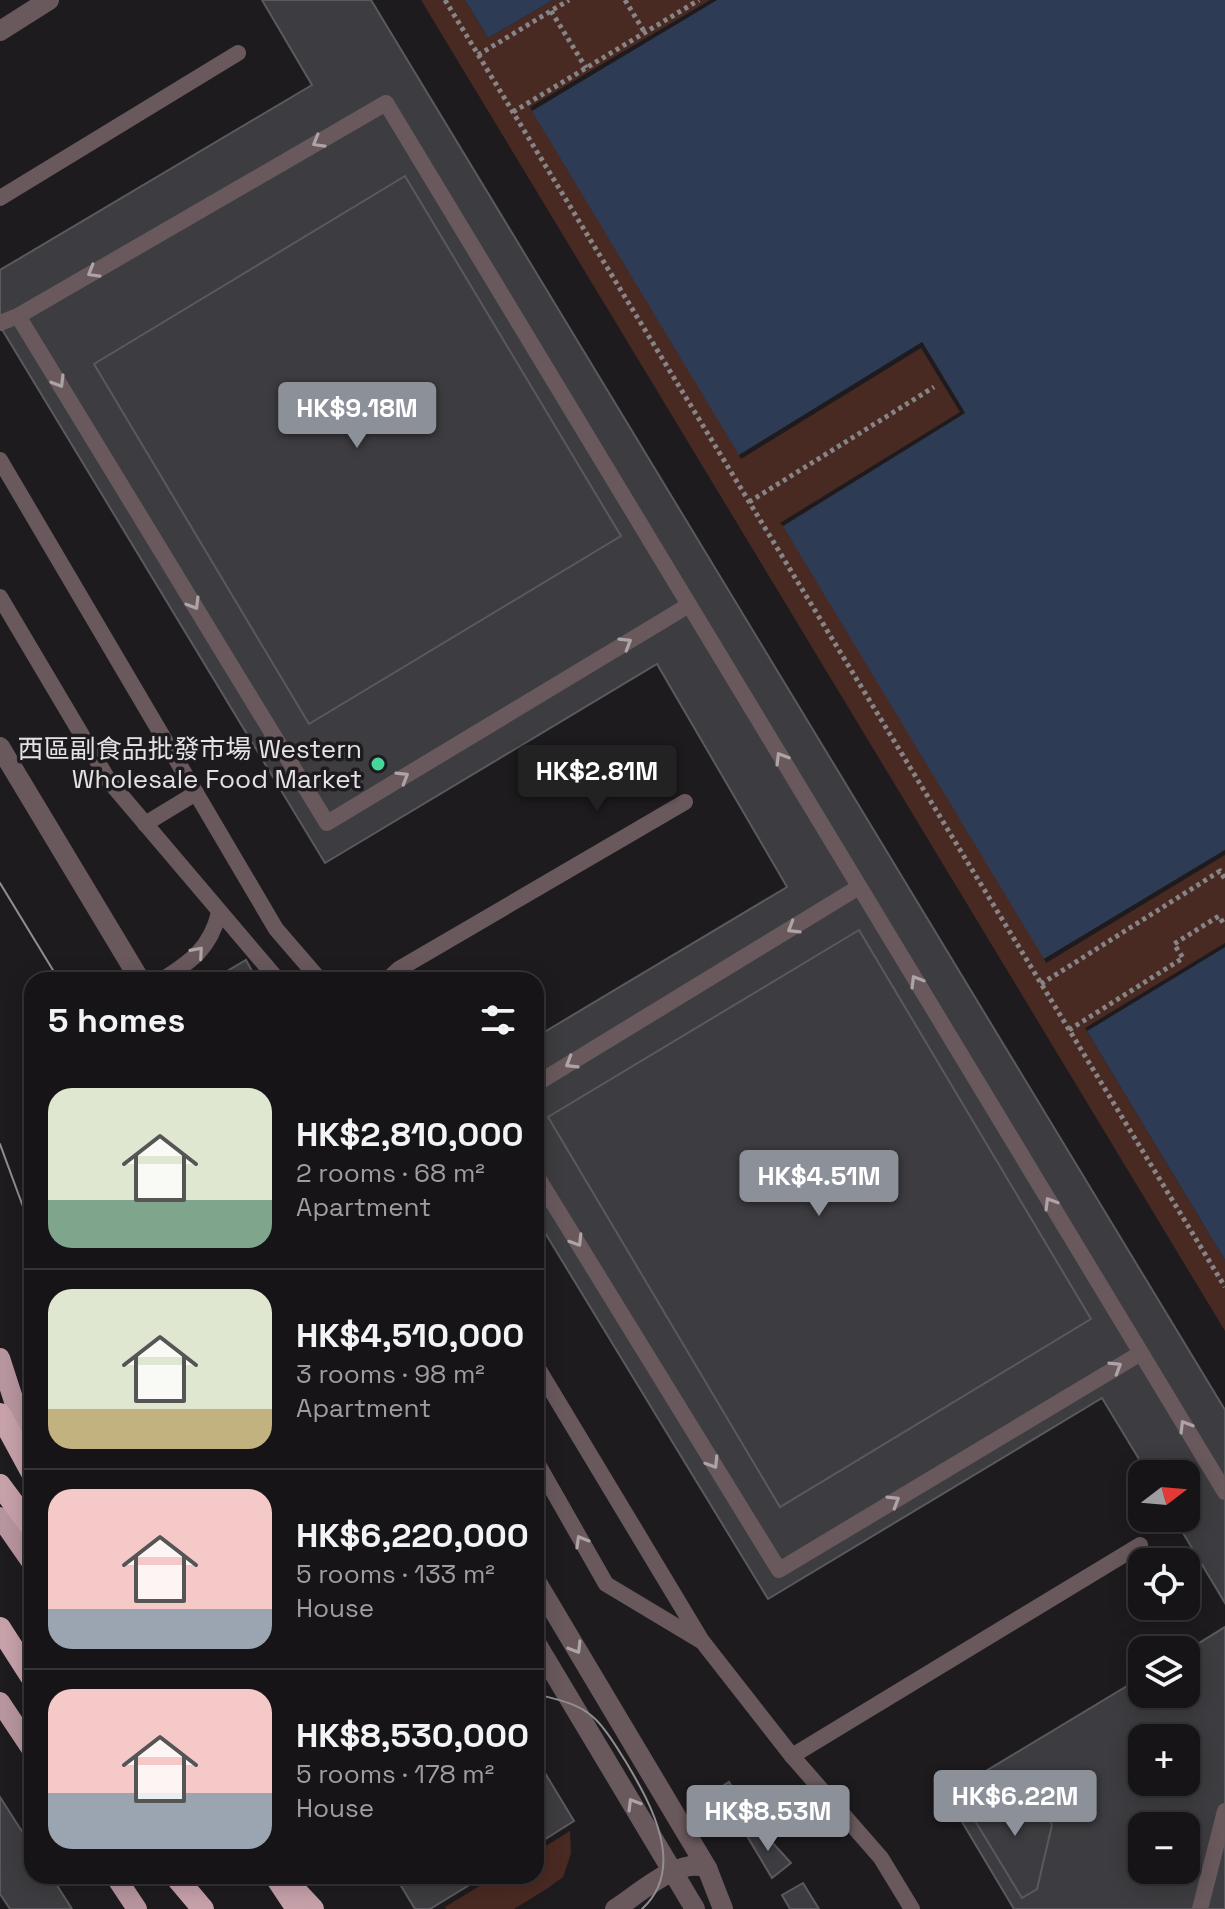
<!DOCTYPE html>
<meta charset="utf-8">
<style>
:root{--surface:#161416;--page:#232123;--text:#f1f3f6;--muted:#9e9ea1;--line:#353335;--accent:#8c9099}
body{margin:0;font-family:"Space Grotesk","Noto Sans TC",sans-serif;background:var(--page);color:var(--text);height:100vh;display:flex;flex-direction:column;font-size:30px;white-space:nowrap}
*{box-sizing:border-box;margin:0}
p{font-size:26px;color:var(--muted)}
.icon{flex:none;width:44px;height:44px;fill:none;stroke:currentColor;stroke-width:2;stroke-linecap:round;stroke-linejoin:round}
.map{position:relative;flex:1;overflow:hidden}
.sheet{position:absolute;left:24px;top:972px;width:520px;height:912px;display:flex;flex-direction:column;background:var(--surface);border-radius:24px;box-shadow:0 4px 20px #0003,0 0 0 2px var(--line)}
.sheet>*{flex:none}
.needle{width:52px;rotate:74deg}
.fabs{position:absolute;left:1128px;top:1460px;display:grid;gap:16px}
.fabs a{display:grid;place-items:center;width:72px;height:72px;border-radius:16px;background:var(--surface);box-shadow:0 4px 20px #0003,0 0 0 2px var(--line);font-size:40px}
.price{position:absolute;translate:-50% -68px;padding:0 18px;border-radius:8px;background:var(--accent);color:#fff;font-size:26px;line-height:52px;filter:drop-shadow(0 2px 4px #0008)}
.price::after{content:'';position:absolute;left:50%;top:48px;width:24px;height:18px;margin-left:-12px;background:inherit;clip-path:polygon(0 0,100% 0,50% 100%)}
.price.current{background:#222;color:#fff}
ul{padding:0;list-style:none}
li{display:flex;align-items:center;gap:24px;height:200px;padding:0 24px}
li+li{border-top:2px solid var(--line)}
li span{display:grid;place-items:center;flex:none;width:224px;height:160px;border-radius:24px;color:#555}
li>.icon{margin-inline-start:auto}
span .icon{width:96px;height:96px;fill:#fffc;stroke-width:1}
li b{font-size:34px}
h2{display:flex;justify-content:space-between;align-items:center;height:96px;padding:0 24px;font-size:34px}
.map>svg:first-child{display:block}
.green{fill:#492a22}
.water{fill:#2d3b55}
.pier{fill:#1e1b1e}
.building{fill:#3d3d41;stroke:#5a595e;stroke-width:2;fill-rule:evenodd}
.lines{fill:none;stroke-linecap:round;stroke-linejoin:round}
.path{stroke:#868486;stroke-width:5;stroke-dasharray:4 4;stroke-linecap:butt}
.service{stroke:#69595c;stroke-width:16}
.minor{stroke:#69595c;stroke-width:20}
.primary{stroke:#b7959e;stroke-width:20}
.trunk{stroke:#c6a1aa;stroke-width:22}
.tram{stroke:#918e91;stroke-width:2}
.trunk-bridge{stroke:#c6a1aa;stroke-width:22}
.oneway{stroke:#ada4a7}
.poi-dot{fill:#48d49d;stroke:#1e1b1e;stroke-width:3}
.labels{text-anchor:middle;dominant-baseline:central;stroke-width:7;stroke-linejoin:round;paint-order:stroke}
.poi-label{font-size:26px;fill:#e4e2e4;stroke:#1e1b1e;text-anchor:end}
</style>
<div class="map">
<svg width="1225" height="1909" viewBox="0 0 1225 1909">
<rect width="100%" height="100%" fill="#1e1b1e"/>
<g class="green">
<polygon points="421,0 465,0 488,38 553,0 717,0 965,413 1044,959 1225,850 1225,947 1087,1031 1225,1260 1225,1331"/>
<polygon points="570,1831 571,1853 563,1877 548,1888 514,1909 446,1909 445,1907 496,1876 536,1876 536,1852"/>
</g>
<g class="water">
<polygon points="465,0 553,0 488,38"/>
<polygon points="717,0 1225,0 1225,850 1044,959 783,526 965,413 923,343 739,455 532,111"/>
<polygon points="1225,947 1225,1260 1087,1031"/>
</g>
<g class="pier">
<polygon points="710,0 717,0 532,111 530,107"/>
<polygon points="922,342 965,413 783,526 780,523 960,412 921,348 741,459 739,455"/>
<polygon points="1225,850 1225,855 1046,963 1044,959"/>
<polygon points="1225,943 1225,947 1087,1031 1085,1028"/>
</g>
<g class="building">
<polygon points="262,0 371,0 1225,1410 1225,1603 1174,1518 1186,1518 1186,1474 1148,1474 1102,1398 768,1599 536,1218 536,1037 787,887 657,664 325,863 0,326 0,270 312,85"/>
<polygon points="405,176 621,536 309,724 94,364"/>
<polygon points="859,930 1091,1319 780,1507 548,1117"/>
<polygon points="246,960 257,980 212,980"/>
<path d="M1225,1627v282h-211l-68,-114 196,-118v17h44v-43zM1142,1738h44v44h-44zM1142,1826h44v44h-44z"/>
<polygon points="536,1758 574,1821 536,1845"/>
<polygon points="729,1782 738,1796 726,1803 718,1789"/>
<polygon points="981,1795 1045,1811 1052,1825 1037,1889 1022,1898 965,1804"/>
<polygon points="0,1797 32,1847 32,1876 51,1876 72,1909 10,1909 0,1894"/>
<polygon points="759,1828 791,1863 772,1878 747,1836"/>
<polygon points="395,1876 484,1876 430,1909 415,1909"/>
<polygon points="803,1883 819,1909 790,1909 782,1895"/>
</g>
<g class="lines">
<g class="path">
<polyline points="445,0 1225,1287"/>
<polyline points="625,0 645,33"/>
<polyline points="551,11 586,68"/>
<polyline points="478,55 569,0"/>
<polyline points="513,112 699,0"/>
<polyline points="749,502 934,387"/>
<polyline points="1041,984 1220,871 1225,879"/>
<polyline points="1069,1030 1183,958 1174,944 1219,916 1225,926"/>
</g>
<g class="service">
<polyline points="0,198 238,53"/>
<polyline points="18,316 327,823 689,605"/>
<polyline points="0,323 18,316 386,103 1225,1492"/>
<polyline points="0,460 276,929 320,980"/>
<polyline points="0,597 109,781 278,980"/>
<polyline points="145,824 196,793"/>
<path d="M162,980c30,-19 48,-32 57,-67"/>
<polyline points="387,980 399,969 685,802"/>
<polyline points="536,1084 859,887"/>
<polyline points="536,1175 779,1570 1141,1353"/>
<polyline points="536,1365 702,1641 792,1756 881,1858 912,1909"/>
<polyline points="536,1461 606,1584 701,1641"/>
<polyline points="792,1756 1140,1545"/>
<polyline points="1200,1909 1225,1811"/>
</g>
<g class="minor">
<polyline points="0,31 49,0"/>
<polyline points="0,747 140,980"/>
<polyline points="536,1581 707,1868 723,1909"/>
<polyline points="536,1643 695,1909"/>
<path d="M615,1909c24,-15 64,-53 92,-41"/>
</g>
<g class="primary">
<polyline points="0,1358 32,1457"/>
<polyline points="0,1517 32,1563"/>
<polyline points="0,1702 32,1750"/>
<polyline points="115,1876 137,1909"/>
</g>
<g class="trunk">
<polyline points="0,1414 32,1473"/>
<polyline points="0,1485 32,1528"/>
<polyline points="0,1628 32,1678"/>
<polyline points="175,1876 203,1909"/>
<polyline points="283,1877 313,1909"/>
</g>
<g class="tram">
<polyline points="0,883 59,980"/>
<polyline points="0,1144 32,1231"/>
<path d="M536,1694c19,5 42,9 57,23 13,11 24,31 33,45 25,42 61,106 16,147"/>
</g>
<polyline class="trunk-bridge" points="275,1876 297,1909"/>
</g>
<defs><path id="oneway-chevron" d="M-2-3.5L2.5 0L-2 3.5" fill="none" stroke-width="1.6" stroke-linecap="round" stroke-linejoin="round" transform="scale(2)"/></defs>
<g class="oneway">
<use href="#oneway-chevron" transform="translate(318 142) rotate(150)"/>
<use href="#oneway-chevron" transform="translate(93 272) rotate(150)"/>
<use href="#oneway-chevron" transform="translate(59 382) rotate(59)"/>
<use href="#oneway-chevron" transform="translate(194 604) rotate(59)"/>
<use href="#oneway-chevron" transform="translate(626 643) rotate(-31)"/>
<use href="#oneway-chevron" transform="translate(781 758) rotate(-121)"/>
<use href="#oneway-chevron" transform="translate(403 777) rotate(-31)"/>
<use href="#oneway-chevron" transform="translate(793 928) rotate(149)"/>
<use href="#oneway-chevron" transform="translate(198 952) rotate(-49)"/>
<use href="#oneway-chevron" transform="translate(916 981) rotate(-121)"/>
<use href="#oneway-chevron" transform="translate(571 1063) rotate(149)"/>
<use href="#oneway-chevron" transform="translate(1050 1203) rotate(-121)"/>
<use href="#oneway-chevron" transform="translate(577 1241) rotate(58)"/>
<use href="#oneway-chevron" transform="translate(1116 1367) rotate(-31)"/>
<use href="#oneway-chevron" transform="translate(1185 1426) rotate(-121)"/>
<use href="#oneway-chevron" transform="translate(713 1463) rotate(58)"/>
<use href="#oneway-chevron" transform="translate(894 1501) rotate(-31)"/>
<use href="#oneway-chevron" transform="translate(581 1541) rotate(-120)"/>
<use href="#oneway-chevron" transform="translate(576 1648) rotate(59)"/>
<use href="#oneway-chevron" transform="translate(633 1804) rotate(-121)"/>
</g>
<circle class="poi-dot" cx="378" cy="764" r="8"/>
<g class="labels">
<g class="poi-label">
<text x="362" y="749">西區副食品批發市場 Western<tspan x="362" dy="30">Wholesale Food Market</tspan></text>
</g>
</g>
</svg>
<div class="fabs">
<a><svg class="needle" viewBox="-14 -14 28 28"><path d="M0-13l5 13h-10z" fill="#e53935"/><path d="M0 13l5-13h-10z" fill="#9e9ea1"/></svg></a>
<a><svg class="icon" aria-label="locate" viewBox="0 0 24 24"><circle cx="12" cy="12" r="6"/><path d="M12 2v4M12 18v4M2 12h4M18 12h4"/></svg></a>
<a><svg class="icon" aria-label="layers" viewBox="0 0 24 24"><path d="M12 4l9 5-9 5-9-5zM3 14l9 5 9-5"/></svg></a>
<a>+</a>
<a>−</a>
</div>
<b class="price" style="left:357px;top:450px">HK$9.18M</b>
<b class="price current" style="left:597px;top:813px">HK$2.81M</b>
<b class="price" style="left:819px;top:1218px">HK$4.51M</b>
<b class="price" style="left:1015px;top:1838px">HK$6.22M</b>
<b class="price" style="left:768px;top:1853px">HK$8.53M</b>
<section class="sheet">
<h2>5 homes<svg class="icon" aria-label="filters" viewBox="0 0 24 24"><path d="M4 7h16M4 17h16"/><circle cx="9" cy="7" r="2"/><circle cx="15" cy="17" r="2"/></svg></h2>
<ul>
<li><span style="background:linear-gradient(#dfe7d0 70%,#7fa58c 0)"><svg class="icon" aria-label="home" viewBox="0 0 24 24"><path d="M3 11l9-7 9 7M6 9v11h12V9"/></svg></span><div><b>HK$2,810,000</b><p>2 rooms · 68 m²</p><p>Apartment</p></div></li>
<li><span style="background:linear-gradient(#dfe7d0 75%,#c2b280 0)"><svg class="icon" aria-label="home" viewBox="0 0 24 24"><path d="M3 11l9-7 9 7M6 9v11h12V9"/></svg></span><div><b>HK$4,510,000</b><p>3 rooms · 98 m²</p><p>Apartment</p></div></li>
<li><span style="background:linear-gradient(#f6c9c9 75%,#9aa5b1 0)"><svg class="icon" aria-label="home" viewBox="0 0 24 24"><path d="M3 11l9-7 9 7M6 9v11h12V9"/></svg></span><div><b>HK$6,220,000</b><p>5 rooms · 133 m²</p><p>House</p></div></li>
<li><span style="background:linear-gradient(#f6c9c9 65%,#9aa5b1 0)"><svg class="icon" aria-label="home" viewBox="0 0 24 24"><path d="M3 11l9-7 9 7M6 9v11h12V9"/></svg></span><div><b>HK$8,530,000</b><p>5 rooms · 178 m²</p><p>House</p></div></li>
</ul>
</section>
</div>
